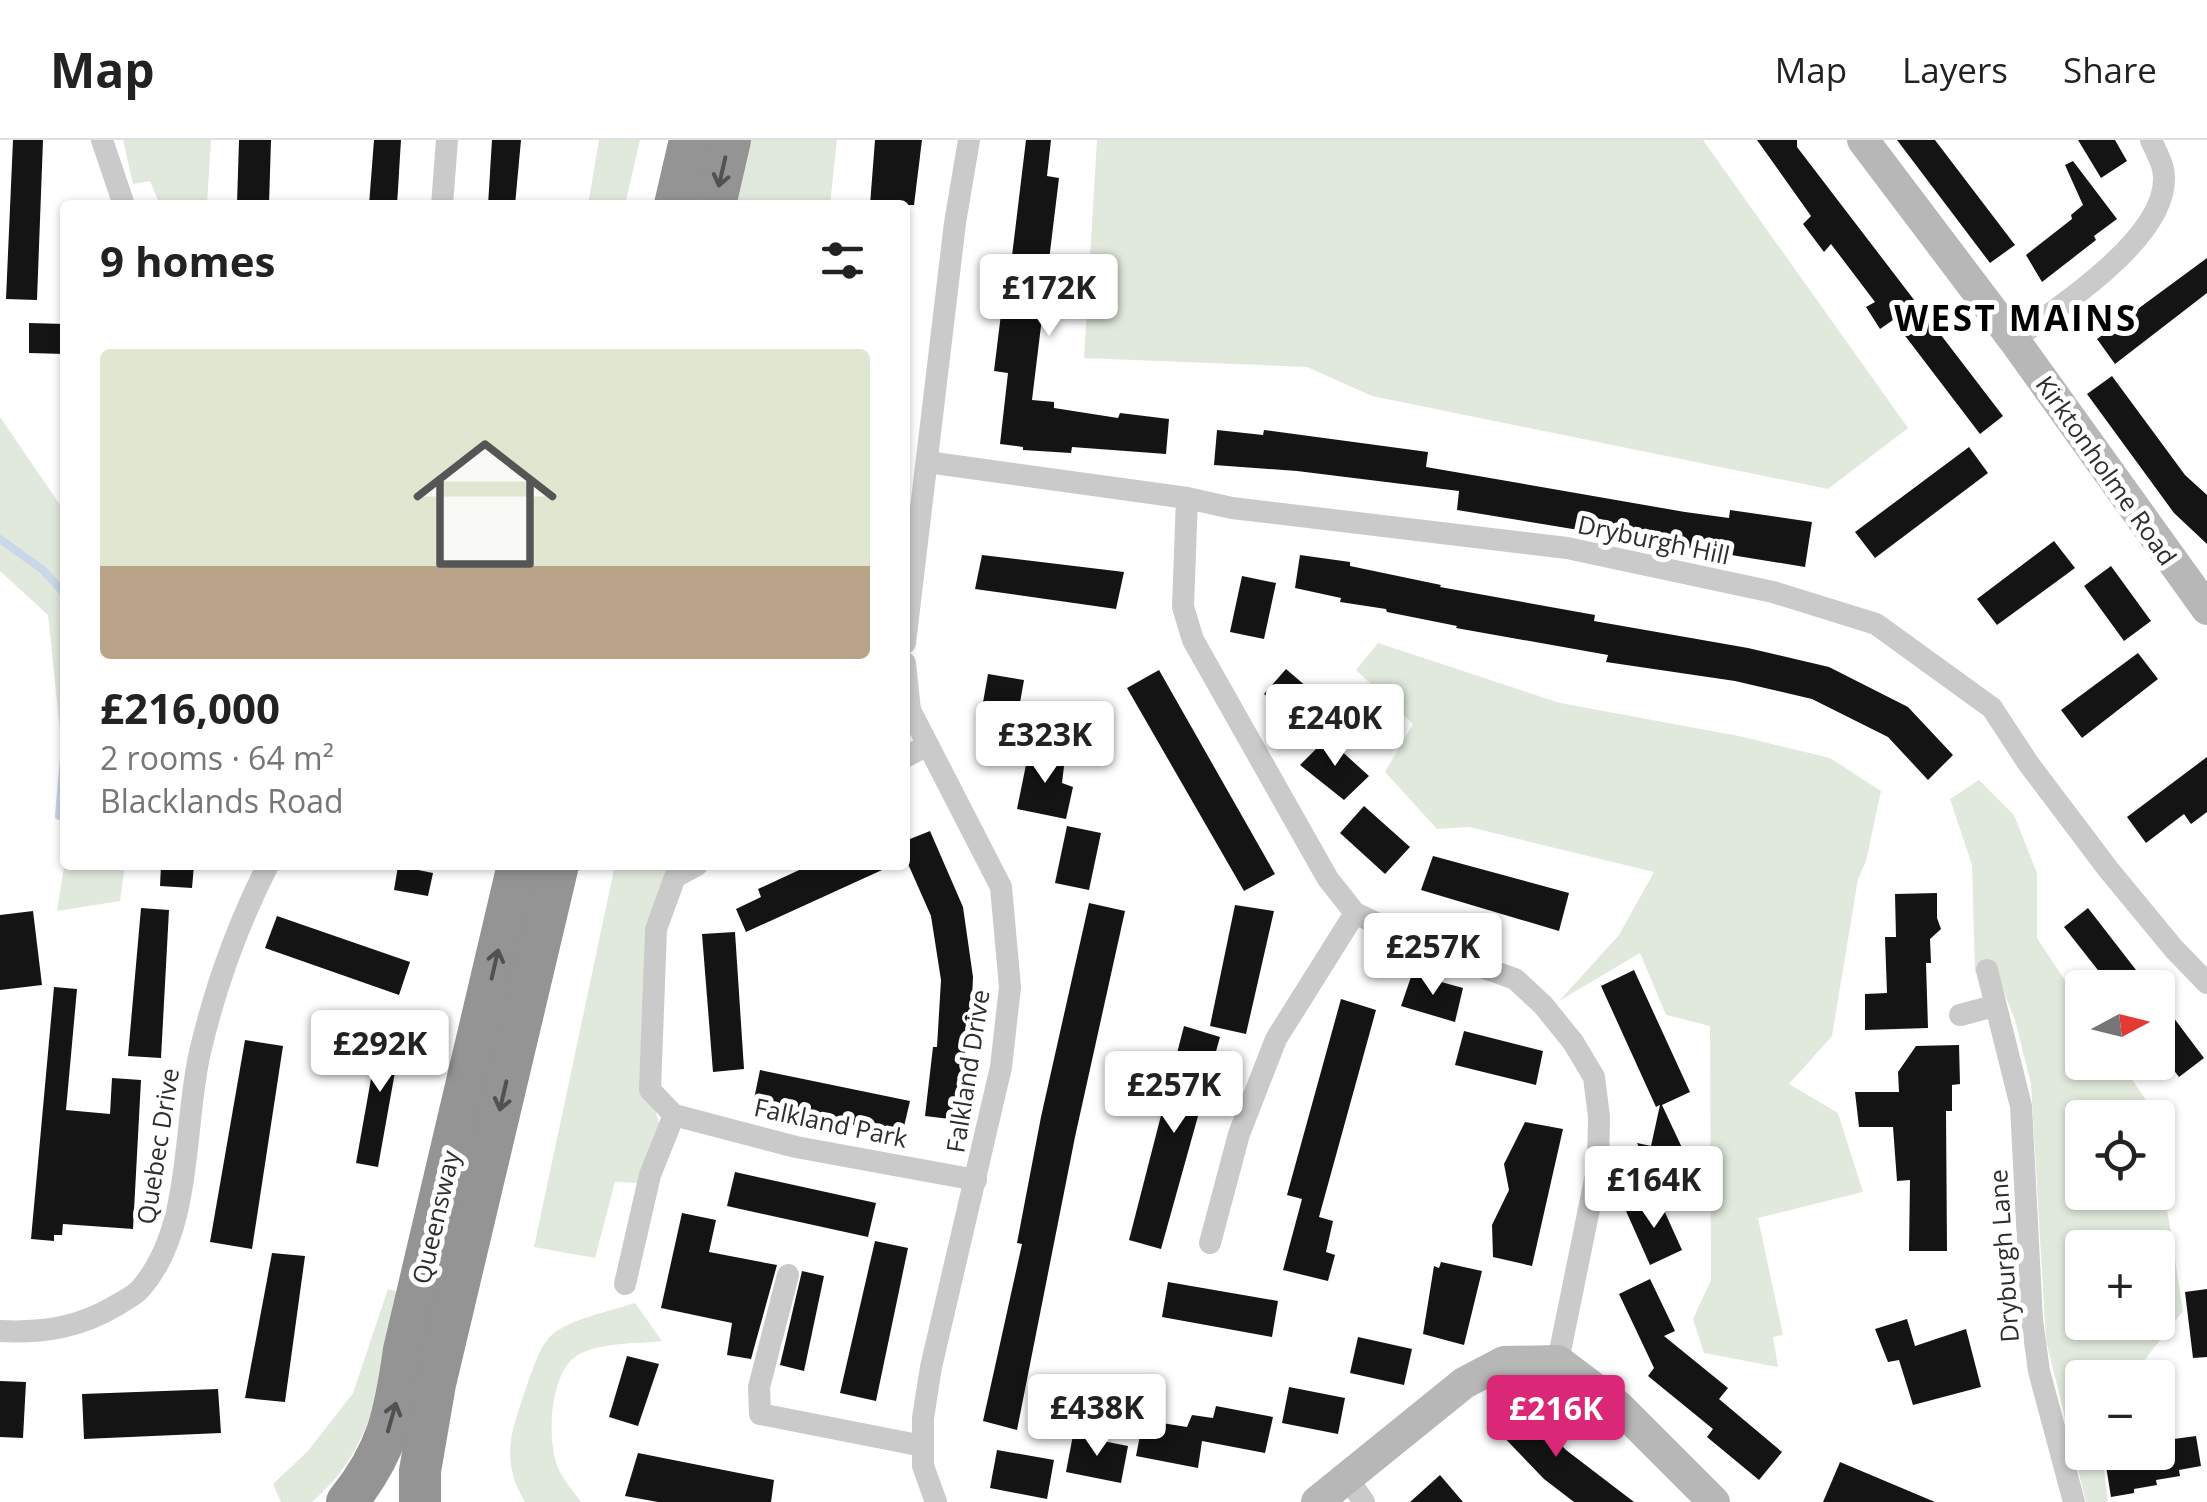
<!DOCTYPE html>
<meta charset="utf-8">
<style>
:root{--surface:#fff;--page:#f2f2f2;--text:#222;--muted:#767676;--line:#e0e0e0;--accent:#db2777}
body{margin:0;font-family:"Open Sans",sans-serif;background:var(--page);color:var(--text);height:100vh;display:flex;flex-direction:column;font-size:38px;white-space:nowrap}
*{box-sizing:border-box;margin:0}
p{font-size:32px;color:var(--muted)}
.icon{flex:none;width:55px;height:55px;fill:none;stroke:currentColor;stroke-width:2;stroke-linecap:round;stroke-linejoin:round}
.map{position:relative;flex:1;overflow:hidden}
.side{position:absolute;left:60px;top:60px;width:850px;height:670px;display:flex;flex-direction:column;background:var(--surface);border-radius:10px;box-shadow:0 2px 8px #0004}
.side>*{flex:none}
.needle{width:65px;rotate:83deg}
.controls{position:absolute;left:2065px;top:830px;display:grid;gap:20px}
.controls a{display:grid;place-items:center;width:110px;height:110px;border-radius:10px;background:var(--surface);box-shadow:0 2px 8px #0004;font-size:50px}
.price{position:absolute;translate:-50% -85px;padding:0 22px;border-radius:10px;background:#fff;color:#222;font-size:32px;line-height:65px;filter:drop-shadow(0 2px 5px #0008)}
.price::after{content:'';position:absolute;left:50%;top:60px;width:30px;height:22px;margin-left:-15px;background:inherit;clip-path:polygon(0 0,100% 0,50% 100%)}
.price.selected{background:var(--accent);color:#fff}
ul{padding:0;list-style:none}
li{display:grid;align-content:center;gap:20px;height:530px;padding:0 40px}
li span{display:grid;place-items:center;height:310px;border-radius:10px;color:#555}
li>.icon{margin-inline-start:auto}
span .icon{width:180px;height:180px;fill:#fffc;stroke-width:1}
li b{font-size:42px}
h2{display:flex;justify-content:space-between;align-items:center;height:120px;padding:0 40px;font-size:42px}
header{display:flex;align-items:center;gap:60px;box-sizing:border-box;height:140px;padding:0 50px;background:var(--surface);border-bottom:2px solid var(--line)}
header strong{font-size:48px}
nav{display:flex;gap:55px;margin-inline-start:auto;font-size:35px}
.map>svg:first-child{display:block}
.green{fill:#e1e9dc;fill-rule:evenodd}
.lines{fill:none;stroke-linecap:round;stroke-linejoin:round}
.stream{stroke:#cad7e7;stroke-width:8}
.building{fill:#141414}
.street{stroke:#cacaca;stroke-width:22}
.secondary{stroke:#b7b7b7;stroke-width:32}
.highway{stroke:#949494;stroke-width:42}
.oneway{stroke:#515151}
.labels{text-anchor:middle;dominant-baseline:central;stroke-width:10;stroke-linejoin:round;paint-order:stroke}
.street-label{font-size:25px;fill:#2d2d2d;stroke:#fff}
.district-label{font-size:35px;font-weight:bold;letter-spacing:2.5px;fill:#000;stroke:#fff}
</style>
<header>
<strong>Map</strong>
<nav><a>Map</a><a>Layers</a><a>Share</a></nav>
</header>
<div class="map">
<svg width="2207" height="1362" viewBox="0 0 2207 1362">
<rect width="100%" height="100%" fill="#fff"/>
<g class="green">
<polygon points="123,0 211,0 207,65 160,65 150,41 133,44"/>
<polygon points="599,0 640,0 625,65 588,65"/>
<polygon points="751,0 837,0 830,65 735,65"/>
<polygon points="1097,0 1703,0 1908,288 1828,349 1372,256 1307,227 1084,218"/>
<polygon points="0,277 65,372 65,639 48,475 0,431"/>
<polygon points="1378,503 1560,563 1739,596 1830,618 1881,651 1866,721 1858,739 1832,896 1789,944 1838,973 1863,1052 1758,1078 1783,1195 1773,1197 1778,1227 1704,1213 1693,1179 1711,1140 1710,886 1666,875 1640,813 1559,861 1619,795 1654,732 1469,687 1437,689 1385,632 1413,584 1356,530"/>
<path d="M1979,640l35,35 23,58v65l45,68v56l39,1 25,37 4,17 -68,1v74h76v-41l25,160 -52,66 -49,1v74l20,1 6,49h-22l-40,-161 -15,-257 -16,-64 -21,-53 -19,6 -3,-108 -22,-66zM2082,1108h76v74h-76z"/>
<polygon points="65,720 65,725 125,725 120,761 57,771"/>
<polygon points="615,725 669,727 645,786 641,929 660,985 639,1043 615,1042 595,1118 534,1107"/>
<path d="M388,1149l12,3c-18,79 -22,154 -88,210h-31l-8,-18 35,-33 45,-58z"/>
<path d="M635,1163l27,38c-26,3 -61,1 -84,14 -29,16 -32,88 -19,115 5,11 15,22 22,32h-56c-27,-45 -12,-74 3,-120 5,-13 11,-33 20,-43 15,-19 64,-28 87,-36z"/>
</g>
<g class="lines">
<g class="stream">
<polyline points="0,399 43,430 65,454"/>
<polyline points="59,676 65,605"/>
</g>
</g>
<g class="building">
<polygon points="13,0 43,0 37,160 6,159"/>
<polygon points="239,0 271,0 269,65 237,65"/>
<polygon points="374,0 401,0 397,65 369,65"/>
<polygon points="492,0 521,0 515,65 488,65"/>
<polygon points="875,0 922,0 914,65 870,65"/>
<polygon points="1026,0 1051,0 1047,36 1059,38 1032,260 1054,262 1054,268 1118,278 1120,273 1169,279 1166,314 1072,307 1071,313 1023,310 1023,307 1000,304 1008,233 994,231 1001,174 1005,174"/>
<polygon points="1757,0 1797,0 1797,7 2003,276 1980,294 1893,180 1880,189 1866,167 1875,162 1831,104 1824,112 1803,84 1811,76"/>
<polygon points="1897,0 1935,0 2015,105 1990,123"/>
<polygon points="2078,0 2115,0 2127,21 2101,38"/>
<polygon points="2073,21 2117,79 2094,96 2096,100 2042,142 2026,115 2072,79 2071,75 2083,65 2065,25"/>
<polygon points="2207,118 2207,153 2115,224 2097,199"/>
<polygon points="29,183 65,184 65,214 29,213"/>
<polygon points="2112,236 2185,335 2207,355 2207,404 2174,373 2087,254"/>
<polygon points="1217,290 1263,295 1264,290 1428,312 1426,327 1685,372 1729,378 1730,370 1812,382 1805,427 1457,370 1459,351 1297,331 1214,325"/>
<polygon points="1969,307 1988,333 1875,418 1855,392"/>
<polygon points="2054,401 2075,428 1997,485 1977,459"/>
<polygon points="982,415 1124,432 1116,469 975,449"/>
<polygon points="1300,415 1350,422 1350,426 1441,445 1440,447 1595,475 1594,481 1748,508 1829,527 1908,567 1953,615 1928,640 1888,597 1812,559 1735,541 1606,522 1608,515 1456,488 1457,486 1387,472 1386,469 1340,462 1341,458 1295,448"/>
<polygon points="2111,426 2151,481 2124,501 2084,446"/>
<polygon points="1242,436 1276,443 1264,499 1230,492"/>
<polygon points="2138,513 2158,539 2082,598 2061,570"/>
<polygon points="1286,529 1329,566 1307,591 1264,554"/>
<polygon points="1159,530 1275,734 1244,751 1127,548"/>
<polygon points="988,534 1024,540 1014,597 978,591"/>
<polygon points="1327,598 1369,636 1344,660 1300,625"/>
<polygon points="1029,610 1065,618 1062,643 1073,647 1066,679 1017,669"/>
<polygon points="2207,617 2207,672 2191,684 2184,674 2146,703 2127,677"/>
<polygon points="1364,666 1410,707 1385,734 1340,693"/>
<polygon points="1067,686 1101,693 1089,750 1055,743"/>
<polygon points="930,691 963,767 973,837 970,904 966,903 958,980 925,976 933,907 937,907 941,840 931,776 905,717 905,701"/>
<polygon points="1433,716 1569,753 1559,791 1421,750"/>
<polygon points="161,725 194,725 192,748 160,746"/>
<polygon points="810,725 893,725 746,792 736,769 761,757 758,749"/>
<polygon points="398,726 433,733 428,756 394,750"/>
<polygon points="1937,753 1937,778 1941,789 1930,799 1931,823 1926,823 1928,888 1865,890 1865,854 1887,853 1885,797 1896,797 1895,754"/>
<polygon points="1089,763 1125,771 1075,997 1017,1290 983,1281 1022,1104 1017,1103 1041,977"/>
<polygon points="1235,765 1274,771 1246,894 1210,886"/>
<polygon points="141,768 169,770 161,918 128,916"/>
<polygon points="2088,768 2150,848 2112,848 2064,787"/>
<polygon points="33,771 42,845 0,850 0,775"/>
<polygon points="277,776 410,822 399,855 265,808"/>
<polygon points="735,792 744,929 713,932 702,794"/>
<polygon points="1634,830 1690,952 1662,965 1691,1027 1657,1044 1637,1003 1651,1006 1660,965 1656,967 1601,846"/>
<polygon points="1412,834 1463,848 1455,882 1401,866"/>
<polygon points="54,847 77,849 66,970 110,974 112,938 141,940 133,1089 63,1084 62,1095 54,1095 54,1101 31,1099"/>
<polygon points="2158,857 2204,918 2179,937 2158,909"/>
<polygon points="1341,859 1376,870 1319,1077 1333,1081 1326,1112 1335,1115 1328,1141 1283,1130 1302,1059 1287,1055"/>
<polygon points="381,883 403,887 378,1027 356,1023"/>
<polygon points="1184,886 1220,897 1161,1109 1129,1100"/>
<polygon points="1464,891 1543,911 1536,945 1455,925"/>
<polygon points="245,900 283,906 252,1109 210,1102"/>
<polygon points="1959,905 1960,944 1952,945 1952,971 1946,971 1947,1111 1909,1111 1910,1040 1897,1041 1893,987 1859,987 1855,952 1899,952 1898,932 1916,906"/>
<polygon points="760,930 910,961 902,995 753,964"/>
<polygon points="1525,982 1563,989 1532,1126 1493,1117 1492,1085 1509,1050 1504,1024"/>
<polygon points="735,1032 876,1063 868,1097 727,1066"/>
<polygon points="1658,1057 1682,1110 1650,1125 1626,1071"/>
<polygon points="682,1073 716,1080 709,1112 777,1125 751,1219 727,1215 732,1183 661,1168"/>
<polygon points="875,1101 908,1108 876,1261 840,1253"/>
<polygon points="272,1113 305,1116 285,1262 245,1258"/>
<polygon points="1441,1122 1482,1131 1464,1205 1423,1194 1434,1126 1439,1128"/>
<polygon points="802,1131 824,1136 804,1231 780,1225"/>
<polygon points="1650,1139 1675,1191 1664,1196 1728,1248 1719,1259 1782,1312 1759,1340 1707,1297 1713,1289 1648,1236 1654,1228 1619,1154"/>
<polygon points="1168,1142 1278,1161 1272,1197 1162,1177"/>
<polygon points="2207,1149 2207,1217 2193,1218 2185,1152"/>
<polygon points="1907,1179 1915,1206 1966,1189 1981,1247 1913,1265 1899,1220 1888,1222 1875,1189"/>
<polygon points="1358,1197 1412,1209 1404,1245 1350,1233"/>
<polygon points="627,1216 659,1224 638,1286 609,1277"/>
<polygon points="0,1241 26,1242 23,1298 0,1297"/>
<polygon points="1289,1247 1345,1258 1338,1294 1282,1283"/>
<polygon points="218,1249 221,1293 84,1299 82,1254"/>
<polygon points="1522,1263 1566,1310 1634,1362 1574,1362 1544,1339 1495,1288"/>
<polygon points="1216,1266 1273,1277 1265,1313 1202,1301 1198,1328 1136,1316 1143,1280 1187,1287 1192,1275 1213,1278"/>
<polygon points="1073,1295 1128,1306 1121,1343 1066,1332"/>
<polygon points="2196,1296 2201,1326 2179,1330 2180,1336 2156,1340 2157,1345 2134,1349 2134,1353 2111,1357 2106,1326 2158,1313 2158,1307 2175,1304 2174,1299"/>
<polygon points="997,1310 1054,1320 1047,1359 990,1348"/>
<polygon points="638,1313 774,1340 771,1362 658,1362 625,1356"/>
<polygon points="1840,1322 1935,1362 1823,1362"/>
<polygon points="1440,1335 1463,1362 1410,1362"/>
</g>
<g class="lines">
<g class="street">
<polyline points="102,0 124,65"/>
<polyline points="442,65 447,0"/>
<path d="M2014,200c44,-34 162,-106 149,-171 -2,-9 -8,-20 -12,-29"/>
<polyline points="927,322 1187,358 1232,368 1567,408 1773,452 1876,484 1992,568 2028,623 2108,729 2174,809 2207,843"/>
<polyline points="1187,358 1183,467 1193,500 1328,739 1355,773 1423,806 1515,839 1543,865 1573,902 1594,937 1599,977 1598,1025 1558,1221"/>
<polyline points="905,503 955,83 969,0"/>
<polyline points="905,523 910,570 1001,747 1010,847 1001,927 931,1227 923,1278 923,1326 936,1362"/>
<polyline points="905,617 928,605"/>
<polyline points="697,725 675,737 656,789 650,950 674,975 796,1007 976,1040"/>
<polyline points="1987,830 2021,966 2032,1180 2039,1231 2074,1362"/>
<polyline points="1960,875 1994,866"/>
<polyline points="1210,1103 1239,994 1276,899 1355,773"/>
<polyline points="788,1135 759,1247 760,1274 923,1306"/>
<polyline points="625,1144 650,1035 674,975"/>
<path d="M0,1191c43,2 79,-3 117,-26 8,-5 19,-10 25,-18 51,-60 41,-161 58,-235 15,-64 38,-128 68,-187"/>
<polyline points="1346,1336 1364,1362"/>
</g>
<g class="secondary">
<polyline points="1863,0 2014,200 2207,469"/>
<polyline points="1317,1362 1464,1243 1504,1222 1558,1221 1618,1266 1714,1362"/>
</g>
<g class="highway">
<polyline points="675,65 690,0"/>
<polyline points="715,65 730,0"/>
<path d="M347,1362c41,-51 48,-88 57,-152l114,-485"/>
<polyline points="420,1362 420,1331 435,1244 558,725"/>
</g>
</g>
<defs><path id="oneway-shaft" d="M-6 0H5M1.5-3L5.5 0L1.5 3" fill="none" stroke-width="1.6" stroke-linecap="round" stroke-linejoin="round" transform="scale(2.5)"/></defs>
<g class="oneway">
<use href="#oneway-shaft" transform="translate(722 32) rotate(103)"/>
<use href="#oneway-shaft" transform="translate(495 824) rotate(-77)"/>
<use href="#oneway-shaft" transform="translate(503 956) rotate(103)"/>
<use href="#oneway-shaft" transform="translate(392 1277) rotate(-74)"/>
</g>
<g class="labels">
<g class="street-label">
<text transform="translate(2107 330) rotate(55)">Kirktonholme Road</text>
<text transform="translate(1654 399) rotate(12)">Dryburgh Hill</text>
<text transform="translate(967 931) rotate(-81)">Falkland Drive</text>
<text transform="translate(831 982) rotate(12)">Falkland Park</text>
<text transform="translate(157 1006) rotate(-81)">Quebec Drive</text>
<text transform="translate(435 1077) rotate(-77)">Queensway</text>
<text transform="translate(2003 1116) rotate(-94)">Dryburgh Lane</text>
</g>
<g class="district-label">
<text x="2016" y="177">WEST MAINS</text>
</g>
</g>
</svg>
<div class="controls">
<a><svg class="needle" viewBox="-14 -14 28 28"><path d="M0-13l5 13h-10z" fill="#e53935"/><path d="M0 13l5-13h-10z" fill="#767676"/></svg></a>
<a><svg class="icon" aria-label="locate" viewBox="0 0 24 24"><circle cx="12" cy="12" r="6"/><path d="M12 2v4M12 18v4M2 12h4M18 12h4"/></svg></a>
<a>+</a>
<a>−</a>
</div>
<b class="price" style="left:1049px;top:199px">£172K</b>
<b class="price" style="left:1335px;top:629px">£240K</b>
<b class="price" style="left:1045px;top:646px">£323K</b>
<b class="price" style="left:1433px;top:858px">£257K</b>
<b class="price" style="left:380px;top:955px">£292K</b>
<b class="price" style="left:1174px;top:996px">£257K</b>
<b class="price" style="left:1654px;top:1091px">£164K</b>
<b class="price" style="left:1097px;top:1319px">£438K</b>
<b class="price selected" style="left:1556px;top:1320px">£216K</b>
<section class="side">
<h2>9 homes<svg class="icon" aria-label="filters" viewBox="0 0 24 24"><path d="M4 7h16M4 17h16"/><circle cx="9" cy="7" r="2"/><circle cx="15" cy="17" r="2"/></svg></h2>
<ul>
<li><span style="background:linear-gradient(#dfe7d0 70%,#b9a48a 0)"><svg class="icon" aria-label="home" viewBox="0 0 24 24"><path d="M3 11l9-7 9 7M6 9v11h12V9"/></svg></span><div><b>£216,000</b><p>2 rooms · 64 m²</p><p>Blacklands Road</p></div></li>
</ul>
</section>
</div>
